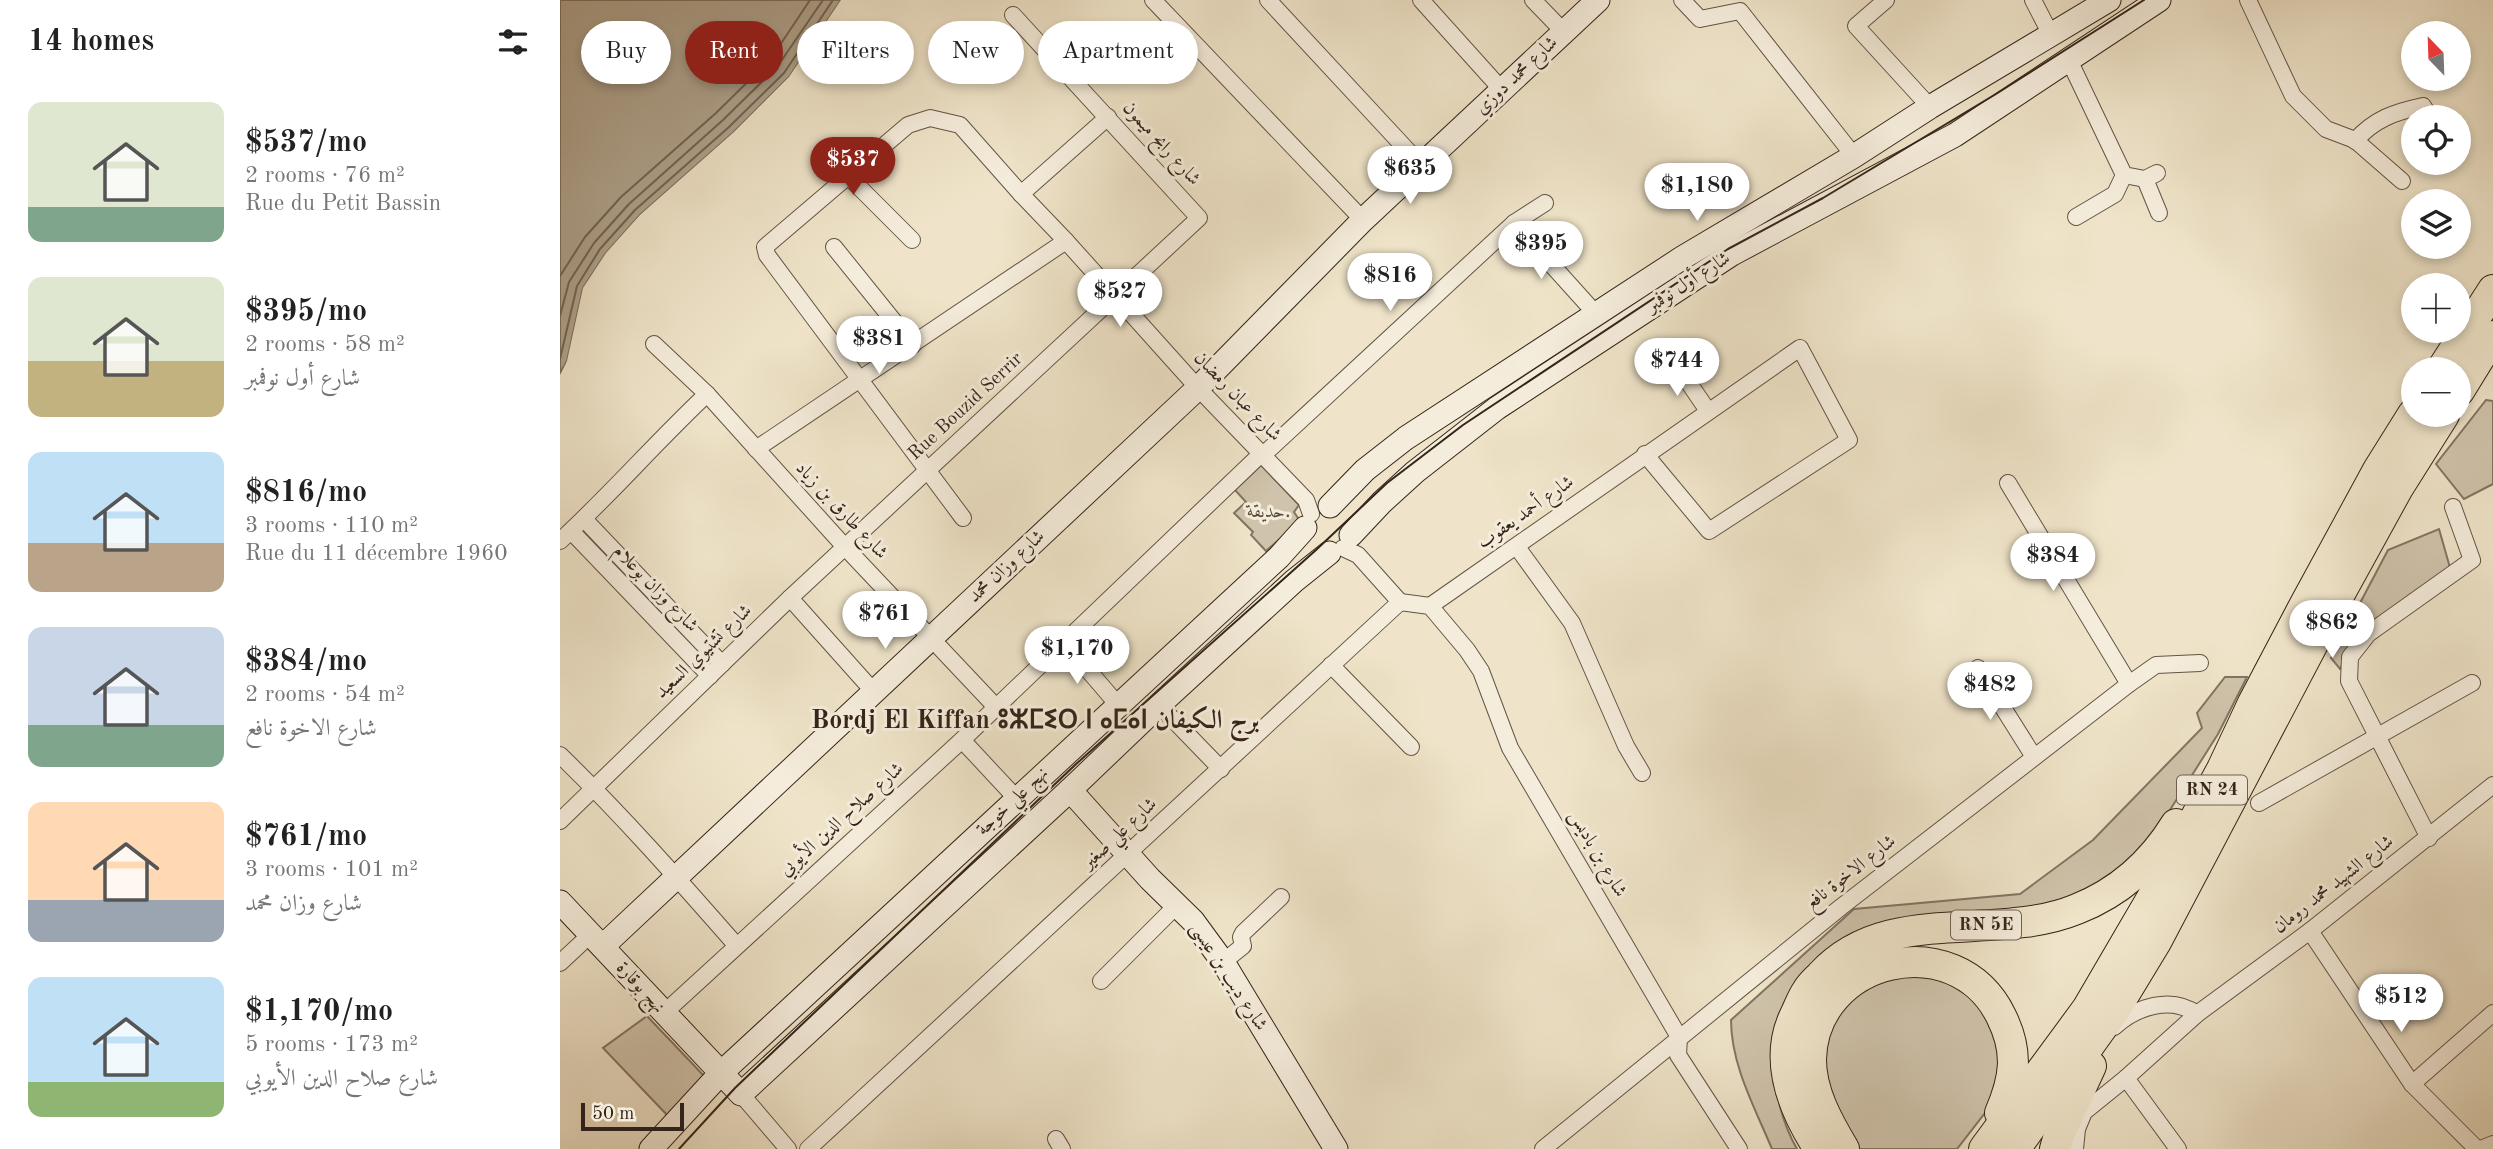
<!DOCTYPE html>
<meta charset="utf-8">
<style>
:root{--surface:#fff;--page:#f6f6f6;--text:#222;--muted:#767676;--accent:#8f2418}
body{margin:0;font-family:"Old Standard TT",Amiri,"Noto Sans Tifinagh",serif;background:var(--page);color:var(--text);height:100vh;display:flex;flex-direction:column;font-size:26px;white-space:nowrap}
*{box-sizing:border-box;margin:0}
p{font-size:23px;color:var(--muted)}
.icon{flex:none;width:38px;height:38px;fill:none;stroke:currentColor;stroke-width:2;stroke-linecap:round;stroke-linejoin:round}
.map{position:relative;flex:1;overflow:hidden}
.drawer{display:flex;flex-direction:column;background:var(--surface);width:560px}
.drawer>*{flex:none}
.top-card{position:absolute;left:21px;top:21px;width:665px;height:63px;display:flex;gap:14px}
.needle{width:46px;rotate:337deg}
.controls{position:absolute;left:1841px;top:21px;display:grid;gap:14px}
.controls a{display:grid;place-items:center;width:70px;height:70px;border-radius:50%;background:var(--surface);box-shadow:0 4px 10px #0003;font-size:35px}
.scale{position:absolute;left:21px;bottom:18px;width:103px;box-sizing:border-box;padding-left:7px;border:4px solid #342419;border-top:0;font-size:19px;line-height:24px;white-space:nowrap;color:#342419;-webkit-text-stroke:5px #f5eddc;paint-order:stroke}
.price{position:absolute;translate:-50% -60px;padding:0 16px;border-radius:24px;background:#fff;color:#222;font-size:23px;line-height:46px;filter:drop-shadow(0 2px 4px #0008)}
.price::after{content:'';position:absolute;left:50%;top:42px;width:21px;height:16px;margin-left:-10px;background:inherit;clip-path:polygon(0 0,100% 0,50% 100%)}
.price.on{background:var(--accent);color:#fff}
ul{padding:0;list-style:none}
li{display:flex;align-items:center;gap:21px;height:175px;padding:0 28px}
li span{display:grid;place-items:center;flex:none;width:196px;height:140px;border-radius:14px;color:#555}
li>.icon{margin-inline-start:auto}
span .icon{width:84px;height:84px;fill:#fffc;stroke-width:1}
li b{font-size:30px}
h2{display:flex;justify-content:space-between;align-items:center;height:84px;padding:0 28px;font-size:30px}
.tag{padding:0 24px;border-radius:32px;background:var(--surface);box-shadow:0 4px 10px #0003;font-size:24px;line-height:63px}
.tag.on{background:var(--accent);color:#fff}
main{display:flex;flex:1;min-height:0}
.map>svg:first-child{display:block}
.green{fill:#cfc3ab;stroke:#827462;stroke-width:2}
.water{fill:#afa38d;stroke:#7e705f;stroke-width:2}
.pier{fill:#efe4c9}
.lines{fill:none;stroke-linecap:round;stroke-linejoin:round}
.shore{stroke:#726453;stroke-width:2}
.street-casing{stroke:#635445;stroke-width:18}
.secondary-casing{stroke:#342419;stroke-width:25}
.highway-casing{stroke:#342419;stroke-width:32}
.street{stroke:#f5eddc;stroke-width:16}
.secondary{stroke:#f5eddc;stroke-width:23}
.highway{stroke:#efe4c9;stroke-width:30}
.tram{stroke:#342419;stroke-width:2}
.labels{text-anchor:middle;dominant-baseline:central;stroke-width:6;stroke-linejoin:round;paint-order:stroke}
.shield{fill:#f5eddc;stroke:#6e6054;stroke-width:2}
.shield-label{font-size:18px;font-weight:bold;fill:#342419}
.street-label{font-size:19px;fill:#342419;stroke:#f5eddc}
.park-label{font-size:19px;font-style:italic;fill:#5b4c3e;stroke:#f5eddc}
.district-label{font-size:26px;font-weight:bold;fill:#342419;stroke:#f5eddc}
</style>
<main>
<section class="drawer">
<h2>14 homes<svg class="icon" aria-label="filters" viewBox="0 0 24 24"><path d="M4 7h16M4 17h16"/><circle cx="9" cy="7" r="2"/><circle cx="15" cy="17" r="2"/></svg></h2>
<ul>
<li><span style="background:linear-gradient(#dfe7d0 75%,#7fa58c 0)"><svg class="icon" aria-label="home" viewBox="0 0 24 24"><path d="M3 11l9-7 9 7M6 9v11h12V9"/></svg></span><div><b>$537/mo</b><p>2 rooms · 76 m²</p><p>Rue du Petit Bassin</p></div></li>
<li><span style="background:linear-gradient(#dfe7d0 60%,#c2b280 0)"><svg class="icon" aria-label="home" viewBox="0 0 24 24"><path d="M3 11l9-7 9 7M6 9v11h12V9"/></svg></span><div><b>$395/mo</b><p>2 rooms · 58 m²</p><p>شارع أول نوفمبر</p></div></li>
<li><span style="background:linear-gradient(#bfe0f5 65%,#b9a48a 0)"><svg class="icon" aria-label="home" viewBox="0 0 24 24"><path d="M3 11l9-7 9 7M6 9v11h12V9"/></svg></span><div><b>$816/mo</b><p>3 rooms · 110 m²</p><p>Rue du 11 décembre 1960</p></div></li>
<li><span style="background:linear-gradient(#c9d6e8 70%,#7fa58c 0)"><svg class="icon" aria-label="home" viewBox="0 0 24 24"><path d="M3 11l9-7 9 7M6 9v11h12V9"/></svg></span><div><b>$384/mo</b><p>2 rooms · 54 m²</p><p>شارع الاخوة نافع</p></div></li>
<li><span style="background:linear-gradient(#ffd9b3 70%,#9aa5b1 0)"><svg class="icon" aria-label="home" viewBox="0 0 24 24"><path d="M3 11l9-7 9 7M6 9v11h12V9"/></svg></span><div><b>$761/mo</b><p>3 rooms · 101 m²</p><p>شارع وزان محمد</p></div></li>
<li><span style="background:linear-gradient(#bfe0f5 75%,#8fb573 0)"><svg class="icon" aria-label="home" viewBox="0 0 24 24"><path d="M3 11l9-7 9 7M6 9v11h12V9"/></svg></span><div><b>$1,170/mo</b><p>5 rooms · 173 m²</p><p>شارع صلاح الدين الأيوبي</p></div></li>
</ul>
</section>
<div class="map">
<svg width="1933" height="1149" viewBox="0 0 1933 1149">
<rect width="100%" height="100%" fill="#efe4c9"/>
<filter id="stains"><feTurbulence type="fractalNoise" baseFrequency=".00286" numOctaves="4"/><feColorMatrix values="0 0 0 0 .2 0 0 0 0 .09 0 0 0 0 .02 0 0 0 .5 -.17"/></filter>
<radialGradient id="worn" r=".72"><stop offset=".6" stop-color="#630" stop-opacity="0"/><stop offset="1" stop-color="#630" stop-opacity=".3"/></radialGradient>
<g class="green">
<polygon points="1926,400 1933,401 1933,484 1904,499 1876,464"/>
<polygon points="701,465 739,505 734,512 740,521 706,551 691,535 693,532 674,513 686,502 675,490"/>
<polygon points="1879,529 1891,571 1791,648 1780,669 1771,658 1828,550"/>
<path d="M1665,677h22l-29,57 -55,87 -37,44 -33,24 -62,20 -124,14 -135,138c4,32 9,60 25,88h-25c-17,-41 -41,-84 -41,-129l123,-111 166,-15 73,-54 109,-112 -5,-15z"/>
<polygon points="1369,972 1422,1004 1445,1057 1428,1109 1397,1149 1295,1149 1264,1089 1264,1033 1305,983"/>
<polygon points="87,1016 145,1077 108,1116 43,1048"/>
</g>
<polygon class="water" points="0,0 281,0 229,77 174,132 80,215 46,253 23,288 7,361 0,373"/>
<polygon class="pier" points="281,0 285,0 232,80 176,135 82,218 49,255 27,290 10,361 5,372 0,376 7,361 23,288 46,253 80,215 174,132 229,77"/>
<g class="lines">
<g class="shore">
<polyline points="0,276 25,237 61,197 156,113 210,60 250,0"/>
<polyline points="0,316 9,282 34,243 69,204 163,120 217,67 263,0"/>
<polyline points="0,359 17,286 40,249 75,210 169,127 224,73 273,0"/>
</g>
<g class="street-casing">
<g id="street">
<polyline points="593,0 803,220"/>
<polyline points="708,0 861,165"/>
<polyline points="861,0 942,90"/>
<polyline points="973,0 1004,32"/>
<polyline points="1122,0 1140,19 1180,11 1294,156"/>
<polyline points="1326,0 1296,26 1370,107"/>
<polyline points="1473,0 1491,35"/>
<polyline points="1688,0 1733,96 1766,129 1795,140 1842,181"/>
<polyline points="1509,60 1564,175 1585,179 1597,173"/>
<path d="M1795,141c19,-22 40,-29 68,-35l7,11"/>
<polyline points="289,177 352,240"/>
<polyline points="1585,179 1599,213"/>
<polyline points="461,194 548,117"/>
<polyline points="1516,217 1555,194 1564,175"/>
<polyline points="954,223 1036,314"/>
<polyline points="274,247 353,345"/>
<polyline points="94,344 147,394 285,547 436,707"/>
<polyline points="1116,364 1148,411"/>
<polyline points="196,449 506,241"/>
<polyline points="703,455 954,223 985,203"/>
<polyline points="1448,483 1569,684"/>
<polyline points="403,518 207,255 205,247 348,125 370,118 400,125 461,194 506,241 638,388 746,500 751,514"/>
<polyline points="24,519 162,664"/>
<polyline points="11,531 150,676"/>
<path d="M0,541c51,-47 96,-99 147,-147"/>
<polyline points="957,547 1012,623 1066,746 1082,773"/>
<polyline points="230,598 314,692"/>
<polyline points="840,602 870,606 907,650 921,671 950,748 1119,1037 1118,1055 1179,1149"/>
<polyline points="870,606 1240,348 1289,440 1149,531 1085,454"/>
<polyline points="505,643 558,705"/>
<polyline points="771,665 851,747"/>
<polyline points="1418,668 1474,757"/>
<polyline points="599,705 661,769"/>
<polyline points="402,740 457,799"/>
<path d="M0,755c62,60 119,125 176,190"/>
<polyline points="1699,803 1912,683"/>
<polyline points="0,821 230,598 639,218 453,15"/>
<polyline points="1869,838 1789,681 1790,657 1808,634 1912,560 1893,507"/>
<polyline points="1750,931 1852,1084 1917,1149"/>
<polyline points="663,962 683,946 681,937 683,933 721,897"/>
<polyline points="0,963 31,934"/>
<polyline points="541,981 616,906"/>
<polyline points="103,1014 402,740 701,454"/>
<path d="M1554,1027c22,-20 57,-32 83,-13"/>
<polyline points="1566,1078 1618,1149"/>
<polyline points="1852,1084 1933,1013"/>
<polyline points="181,1094 228,1149"/>
<polyline points="496,1139 502,1149"/>
<polyline points="248,1149 840,602 798,555 783,548"/>
<polyline points="983,1149 1281,907 1569,684 1596,665 1640,663"/>
<polyline points="1515,1149 1517,1129 1524,1112 1566,1078 1637,1014 1750,931 1933,785"/>
<polyline points="1921,1149 1933,1144"/>
</g>
</g>
<g class="secondary-casing">
<g id="secondary">
<polyline points="770,506 805,470 846,438 1122,258 1294,156 1370,107 1549,0"/>
<polyline points="791,535 822,502 855,472 937,408 1172,254 1395,135 1599,0"/>
<polyline points="510,790 590,879 633,921 663,962 776,1149"/>
<polyline points="0,902 181,1094 510,790 599,705 734,581 769,553"/>
<polyline points="43,946 638,388 803,220 1038,0"/>
<polyline points="91,1149 160,1074 719,557 745,528"/>
</g>
</g>
<g class="highway-casing">
<g id="highway">
<polyline points="1882,369 1933,290"/>
<polyline points="1899,391 1933,336"/>
<path d="M1259,1149c-26,-40 -46,-89 -24,-134 4,-8 7,-17 12,-24 3,-6 9,-11 14,-16 66,-72 174,-32 256,-66 43,-17 75,-46 99,-85"/>
<path d="M1284,1149c-16,-27 -33,-57 -33,-89 2,-103 145,-136 190,-44 18,36 14,62 -1,97"/>
<polyline points="1424,1149 1527,1009 1593,896 1662,769 1693,703 1744,606 1818,470 1853,414"/>
<polyline points="1455,1149 1556,1008 1596,942 1767,617 1838,488 1884,415"/>
<polyline points="1495,1149 1499,1135 1531,1066"/>
</g>
</g>
<use href="#street" class="street"/>
<use href="#secondary" class="secondary"/>
<use href="#highway" class="highway"/>
<polyline class="tram" points="119,1149 175,1088 515,765 756,550 827,483 903,425 1168,249 1263,198 1436,94 1584,0"/>
</g>
<g class="labels">
<g class="shield">
<rect x="1617" y="775.5" width="70" height="29" rx="5"/>
<rect x="1391" y="910.5" width="70" height="29" rx="5"/>
</g>
<g class="shield-label">
<text x="1652" y="790">RN 24</text>
<text x="1426" y="925">RN 5E</text>
</g>
<g class="street-label">
<text transform="translate(957 76) rotate(-43)">شارع محمد دوزي</text>
<text transform="translate(601 144) rotate(48)">شارع رابح ميمون</text>
<text transform="translate(1129 283) rotate(-33)">شارع أول نوفمبر</text>
<text transform="translate(677 397) rotate(46)">شارع عبان رمضان</text>
<text transform="translate(406 407) rotate(-43)">Rue Bouzid Serrir</text>
<text transform="translate(281 511) rotate(47)">شارع طارق بن زياد</text>
<text transform="translate(966 513) rotate(-35)">شارع أحمد يعقوب</text>
<text transform="translate(447 567) rotate(-43)">شارع وزان محمد</text>
<text transform="translate(95 589) rotate(46)">شارع وزان بوعلام</text>
<text transform="translate(144 652) rotate(-44)">شارع تشتيوي السعيد</text>
<text transform="translate(453 802) rotate(-43)">نهج علي خوجة</text>
<text transform="translate(282 820) rotate(-42)">شارع صلاح الدين الأيوبي</text>
<text transform="translate(560 834) rotate(-43)">شارع علي صغير</text>
<text transform="translate(1037 854) rotate(60)">شارع بن باديس</text>
<text transform="translate(1291 873) rotate(-38)">شارع الاخوة نافع</text>
<text transform="translate(1774 885) rotate(-38)">شارع الشهيد محمد رومان</text>
<text transform="translate(668 977) rotate(57)">شارع ديب بن عيسى</text>
<text transform="translate(80 988) rotate(48)">نهج بوقارة</text>
</g>
<g class="park-label">
<text x="709" y="512">حديقة.</text>
</g>
<g class="district-label">
<text x="475" y="721">Bordj El Kiffan ⵓⵣⵎⵉⵔ ⵏ ⴰⵎⴰⵏ برج الكيفان</text>
</g>
</g>
<rect width="100%" height="100%" filter="url(#stains)"/>
<rect width="100%" height="100%" fill="url(#worn)"/>
</svg>
<div class="controls">
<a><svg class="needle" viewBox="-14 -14 28 28"><path d="M0-13l5 13h-10z" fill="#e53935"/><path d="M0 13l5-13h-10z" fill="#767676"/></svg></a>
<a><svg class="icon" aria-label="locate" viewBox="0 0 24 24"><circle cx="12" cy="12" r="6"/><path d="M12 2v4M12 18v4M2 12h4M18 12h4"/></svg></a>
<a><svg class="icon" aria-label="layers" viewBox="0 0 24 24"><path d="M12 4l9 5-9 5-9-5zM3 14l9 5 9-5"/></svg></a>
<a>+</a>
<a>−</a>
</div>
<div class="scale">50 m</div>
<b class="price on" style="left:293px;top:197px">$537</b>
<b class="price" style="left:850px;top:206px">$635</b>
<b class="price" style="left:1137px;top:223px">$1,180</b>
<b class="price" style="left:981px;top:281px">$395</b>
<b class="price" style="left:830px;top:313px">$816</b>
<b class="price" style="left:560px;top:329px">$527</b>
<b class="price" style="left:319px;top:376px">$381</b>
<b class="price" style="left:1117px;top:398px">$744</b>
<b class="price" style="left:1493px;top:593px">$384</b>
<b class="price" style="left:325px;top:651px">$761</b>
<b class="price" style="left:1772px;top:660px">$862</b>
<b class="price" style="left:517px;top:686px">$1,170</b>
<b class="price" style="left:1430px;top:722px">$482</b>
<b class="price" style="left:1841px;top:1034px">$512</b>
<div class="top-card">
<a class="tag">Buy</a>
<a class="tag on">Rent</a>
<a class="tag">Filters</a>
<a class="tag">New</a>
<a class="tag">Apartment</a>
</div>
</div>
</main>
